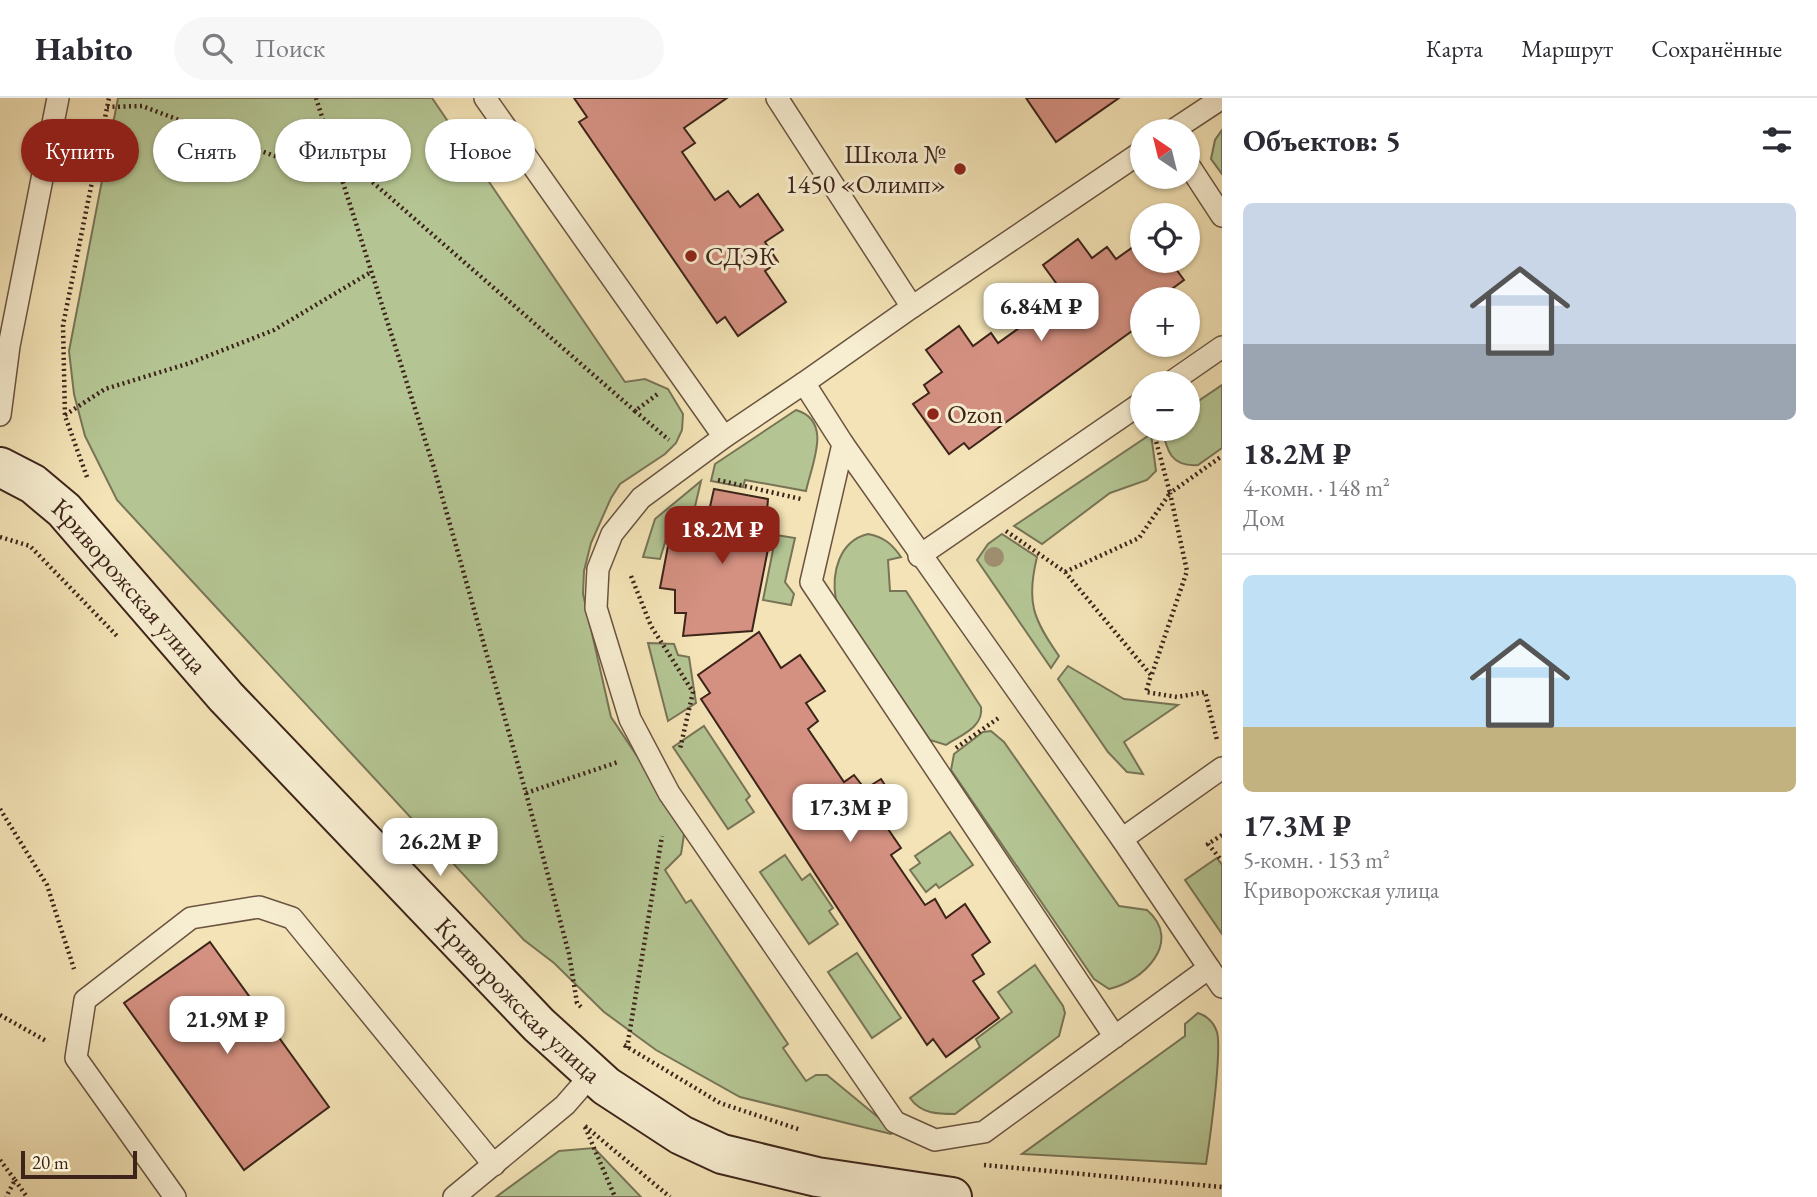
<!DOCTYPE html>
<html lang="ru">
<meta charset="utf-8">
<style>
:root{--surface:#fff;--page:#f7f7f7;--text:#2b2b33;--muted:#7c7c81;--line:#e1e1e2;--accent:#8f2418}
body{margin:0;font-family:"EB Garamond",serif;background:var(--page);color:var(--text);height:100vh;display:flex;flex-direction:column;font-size:26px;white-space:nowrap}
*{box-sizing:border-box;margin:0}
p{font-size:23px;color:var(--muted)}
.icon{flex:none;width:38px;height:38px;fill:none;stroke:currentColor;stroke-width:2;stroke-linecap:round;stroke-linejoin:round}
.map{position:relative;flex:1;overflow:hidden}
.side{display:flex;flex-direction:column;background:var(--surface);width:595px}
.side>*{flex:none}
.hud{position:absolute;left:21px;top:21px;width:665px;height:63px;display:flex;gap:14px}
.needle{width:46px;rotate:325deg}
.fabs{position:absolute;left:1130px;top:21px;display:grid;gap:14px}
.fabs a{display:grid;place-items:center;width:70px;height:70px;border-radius:50%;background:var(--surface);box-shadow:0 2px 5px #0004;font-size:35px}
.scale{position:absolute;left:21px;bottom:18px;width:116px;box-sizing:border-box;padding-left:7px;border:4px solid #3d241a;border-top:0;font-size:19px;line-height:24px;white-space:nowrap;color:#3d241a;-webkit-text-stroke:5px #f7edd0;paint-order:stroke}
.price{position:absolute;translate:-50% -60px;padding:0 16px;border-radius:14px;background:#fff;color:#222;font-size:23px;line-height:46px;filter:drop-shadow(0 2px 4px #0008)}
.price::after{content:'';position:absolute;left:50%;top:42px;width:21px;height:16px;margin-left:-10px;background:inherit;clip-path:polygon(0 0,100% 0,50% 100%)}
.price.current{background:var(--accent);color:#fff}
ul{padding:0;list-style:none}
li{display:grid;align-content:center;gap:14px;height:371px;padding:0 21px}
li+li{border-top:2px solid var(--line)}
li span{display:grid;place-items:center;height:217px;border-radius:10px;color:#555}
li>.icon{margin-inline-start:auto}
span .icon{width:126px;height:126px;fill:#fffc;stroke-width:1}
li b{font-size:30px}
h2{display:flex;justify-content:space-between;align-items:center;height:84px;padding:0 21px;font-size:30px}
.chip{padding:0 24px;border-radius:32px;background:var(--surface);box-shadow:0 2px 5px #0004;font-size:24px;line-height:63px}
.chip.current{background:var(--accent);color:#fff}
header{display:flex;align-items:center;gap:42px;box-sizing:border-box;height:98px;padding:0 35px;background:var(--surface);border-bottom:2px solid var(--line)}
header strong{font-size:33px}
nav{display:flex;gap:38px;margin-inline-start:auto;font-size:24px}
.search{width:490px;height:63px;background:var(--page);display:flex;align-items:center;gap:18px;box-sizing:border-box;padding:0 24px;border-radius:38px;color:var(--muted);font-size:26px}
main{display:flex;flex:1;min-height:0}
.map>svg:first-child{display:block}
.green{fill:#b4c593;stroke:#787456;stroke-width:2}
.building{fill:#d49081;stroke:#3d241a;stroke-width:2}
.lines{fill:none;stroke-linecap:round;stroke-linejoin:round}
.lane-casing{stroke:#6a5441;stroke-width:24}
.secondary-casing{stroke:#3d241a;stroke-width:42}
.path{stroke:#3d241a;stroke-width:4.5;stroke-dasharray:2 3.5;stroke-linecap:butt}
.lane{stroke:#f7edd0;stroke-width:21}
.secondary{stroke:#f7edd0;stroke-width:38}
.tree{fill:#9f9071}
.poi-dot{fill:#8f2418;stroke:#f7edd0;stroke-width:2.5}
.labels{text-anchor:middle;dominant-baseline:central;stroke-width:6;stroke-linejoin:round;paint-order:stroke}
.poi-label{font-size:26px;fill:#3d241a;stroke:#f7edd0;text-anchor:start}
.street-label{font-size:26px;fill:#3d241a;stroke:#f7edd0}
</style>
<header>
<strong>Habito</strong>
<div class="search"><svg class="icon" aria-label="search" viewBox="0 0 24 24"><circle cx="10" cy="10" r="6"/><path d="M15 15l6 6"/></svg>Поиск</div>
<nav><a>Карта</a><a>Маршрут</a><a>Сохранённые</a></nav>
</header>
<main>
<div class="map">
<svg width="1222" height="1099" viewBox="0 0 1222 1099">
<rect width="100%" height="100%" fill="#f3e3b6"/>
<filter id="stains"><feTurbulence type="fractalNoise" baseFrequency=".00286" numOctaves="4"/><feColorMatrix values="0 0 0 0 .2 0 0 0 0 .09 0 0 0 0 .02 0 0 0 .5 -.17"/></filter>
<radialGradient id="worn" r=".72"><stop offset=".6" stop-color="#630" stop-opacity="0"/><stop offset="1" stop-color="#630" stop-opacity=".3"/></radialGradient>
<g class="green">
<polygon points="118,0 432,0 625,284 645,281 668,291 683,316 682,332 676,345 665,356 620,386 611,400 591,445 584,473 583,496 611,619 685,730 681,756 665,772 686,805 691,802 788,946 783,950 806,983 816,977 827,977 879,1020 901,1030 891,1036 740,999 656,952 604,914 554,865 524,842 117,402 85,338 74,296 69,253"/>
<polygon points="1222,32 1222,76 1211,61 1215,42"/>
<path d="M1222,287v63l-24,17c-27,2 -31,-14 -36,-36h26v-21z"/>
<path d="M796,312c37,11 16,53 10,81l-61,-11 -2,7 -32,-6 4,-17z"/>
<polygon points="1151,336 1156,373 1147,382 1110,395 1042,446 1014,428"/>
<polygon points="701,383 686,447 666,441 660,461 643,459 655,421"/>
<path d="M868,436c16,3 24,10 33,23l-13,3 2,31h16l75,116c3,20 -20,28 -35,38l-16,-5 -94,-140c-5,-27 3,-59 32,-66z"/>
<path d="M1002,436l35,23c-11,45 -4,62 22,99l-8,12 -74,-108 11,-16z"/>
<polygon points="776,437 795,440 785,484 794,496 791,507 763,502"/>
<polygon points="648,545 674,546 678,557 689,559 696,605 668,623"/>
<polygon points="1068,568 1124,601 1178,607 1124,644 1143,676 1127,674 1108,654 1058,581"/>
<polygon points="704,628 750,698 746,702 754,714 728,731 673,649"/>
<path d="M991,633l13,11 115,164 28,4c37,32 -5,72 -38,79l-15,-10 -143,-209 3,-16 29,-22z"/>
<polygon points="950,734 973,767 939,790 936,786 926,794 910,772 920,765 915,758"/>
<polygon points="785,757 802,782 810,776 833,810 829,813 838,826 809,846 760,774"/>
<polygon points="1217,760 1222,767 1222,836 1185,782"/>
<polygon points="857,855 901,920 872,940 828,874"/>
<path d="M1035,867l28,41 2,7 -6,23 -104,78c-17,0 -34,0 -45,-16l70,-51 -4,-8 36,-27 -14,-20z"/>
<path d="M1198,915c9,3 16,10 19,19 5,19 -7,107 -11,132l-184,-10 163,-118v-12z"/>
<polygon points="594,1050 641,1099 496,1099 559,1053"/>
</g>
<g class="building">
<polygon points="574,0 727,0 684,30 695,45 682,54 715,102 728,93 740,109 758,96 783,132 765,144 778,164 765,173 786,204 738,238 725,219 717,225 579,24 587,19"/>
<polygon points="1026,0 1119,0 1056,44"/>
<polygon points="1078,141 1092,160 1107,149 1116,161 1143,142 1143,163 1170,163 1184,182 1158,201 1143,201 1143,225 969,351 964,345 949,356 913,306 929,295 924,287 942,274 926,252 959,228 973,248 991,235 998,245 1046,211 1038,199 1056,185 1043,167"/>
<polygon points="714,391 768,401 767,413 775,415 752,533 683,538 686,515 675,515 675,492 660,490 668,448 688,450 695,431 705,431"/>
<polygon points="759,534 781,570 800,557 825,593 806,605 818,623 808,631 844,684 854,677 865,691 881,681 906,719 888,731 901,750 891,757 925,807 935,801 946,820 965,806 990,844 972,857 984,876 973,883 999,920 946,959 933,941 927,947 701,601 710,595 698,577"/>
<polygon points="210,844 329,1009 244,1072 124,905"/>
</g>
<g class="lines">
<g class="lane-casing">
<g id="lane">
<polyline points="485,0 724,339"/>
<polyline points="777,0 912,209 804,285"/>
<polyline points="1172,33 1222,0"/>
<polyline points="1188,66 1222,118"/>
<polyline points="912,209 1143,53"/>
<polyline points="1170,285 1222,249"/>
<polyline points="0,317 9,248 58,0"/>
<polyline points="843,346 1122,741 1209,870"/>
<polyline points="919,458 1143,304"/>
<polyline points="1122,741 1222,670"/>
<polyline points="1115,939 811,484 843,346 804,285 724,339 641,400 612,436 598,471 596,510 630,621 669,695 895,1024 935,1042 984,1034 1209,870 1222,889"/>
<polyline points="175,1099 76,960 85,902 191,820 259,809 292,820 494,1067"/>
<polyline points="454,1099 565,1007 592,976"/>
</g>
</g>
<g class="secondary-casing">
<g id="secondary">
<path id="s1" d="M0,369l33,17 31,26 162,187 313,328 67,61 75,49 41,19 95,23 135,20"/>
</g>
</g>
<g class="path">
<polyline points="316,0 434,370 526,695 569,856 577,905 581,909"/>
<polyline points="107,9 142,8 341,83"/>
<polyline points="331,48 635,313 659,295"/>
<polyline points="635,313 669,342"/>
<polyline points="65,317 105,291 190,265 274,232 371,174"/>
<polyline points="87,379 65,318 63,227 109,0"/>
<polyline points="718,382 801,401"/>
<polyline points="1006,433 1065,474 1151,577 1146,594 1177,599 1205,594 1217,642"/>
<polyline points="0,439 30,448 117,538"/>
<polyline points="1065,474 1139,440 1170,395 1153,332"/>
<polyline points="631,478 651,528 693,594 680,651"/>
<polyline points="1152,576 1187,473 1170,395 1222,358"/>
<polyline points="956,650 1000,619"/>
<polyline points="526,695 618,664"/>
<polyline points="0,711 47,787 74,871"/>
<polyline points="1222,737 1208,746 1222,763"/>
<polyline points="0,917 48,944"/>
<polyline points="624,947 720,1005 801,1032"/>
<polyline points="627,950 662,738"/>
<polyline points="585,1028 670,1099"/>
<polyline points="585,1029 615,1099"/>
<polyline points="0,1062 15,1082 6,1099"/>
<polyline points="984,1067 1222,1089"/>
<polyline points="15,1082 27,1099"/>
</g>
<use href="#lane" class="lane"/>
<use href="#secondary" class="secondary"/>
</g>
<circle class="tree" cx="994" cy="459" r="10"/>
<g class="poi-dot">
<circle cx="960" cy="71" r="7"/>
<circle cx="691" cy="158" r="7"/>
<circle cx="933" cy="316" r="7"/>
</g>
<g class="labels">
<g class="poi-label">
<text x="946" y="56" text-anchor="end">Школа №<tspan x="946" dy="30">1450 «Олимп»</tspan></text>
<text x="705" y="158">СДЭК</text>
<text x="947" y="316">Ozon</text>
</g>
<g class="street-label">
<text stroke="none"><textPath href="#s1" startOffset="178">Криворожская улица</textPath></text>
<text stroke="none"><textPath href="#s1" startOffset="746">Криворожская улица</textPath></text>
</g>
</g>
<rect width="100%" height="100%" filter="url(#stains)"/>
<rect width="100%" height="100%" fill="url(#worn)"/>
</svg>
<div class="fabs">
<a><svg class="needle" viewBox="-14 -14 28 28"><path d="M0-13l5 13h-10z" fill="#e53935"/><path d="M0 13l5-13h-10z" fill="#7c7c81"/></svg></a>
<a><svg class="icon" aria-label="locate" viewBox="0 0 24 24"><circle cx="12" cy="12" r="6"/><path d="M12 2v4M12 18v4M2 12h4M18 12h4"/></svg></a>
<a>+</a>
<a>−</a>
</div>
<div class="scale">20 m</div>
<b class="price" style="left:1041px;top:245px">6.84M ₽</b>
<b class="price current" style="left:722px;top:468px">18.2M ₽</b>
<b class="price" style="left:850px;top:746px">17.3M ₽</b>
<b class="price" style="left:440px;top:780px">26.2M ₽</b>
<b class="price" style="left:227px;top:958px">21.9M ₽</b>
<div class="hud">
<a class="chip current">Купить</a>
<a class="chip">Снять</a>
<a class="chip">Фильтры</a>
<a class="chip">Новое</a>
</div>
</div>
<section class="side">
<h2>Объектов: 5<svg class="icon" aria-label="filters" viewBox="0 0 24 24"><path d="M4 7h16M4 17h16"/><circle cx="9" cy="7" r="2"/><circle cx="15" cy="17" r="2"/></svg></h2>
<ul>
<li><span style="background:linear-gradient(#c9d6e8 65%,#9aa5b1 0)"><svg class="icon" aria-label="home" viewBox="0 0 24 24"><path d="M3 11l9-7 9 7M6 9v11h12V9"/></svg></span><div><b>18.2M ₽</b><p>4-комн. · 148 m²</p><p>Дом</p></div></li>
<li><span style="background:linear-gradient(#bfe0f5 70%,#c2b280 0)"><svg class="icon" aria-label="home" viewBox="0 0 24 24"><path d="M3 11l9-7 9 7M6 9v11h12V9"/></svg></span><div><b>17.3M ₽</b><p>5-комн. · 153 m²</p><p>Криворожская улица</p></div></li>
</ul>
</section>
</main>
